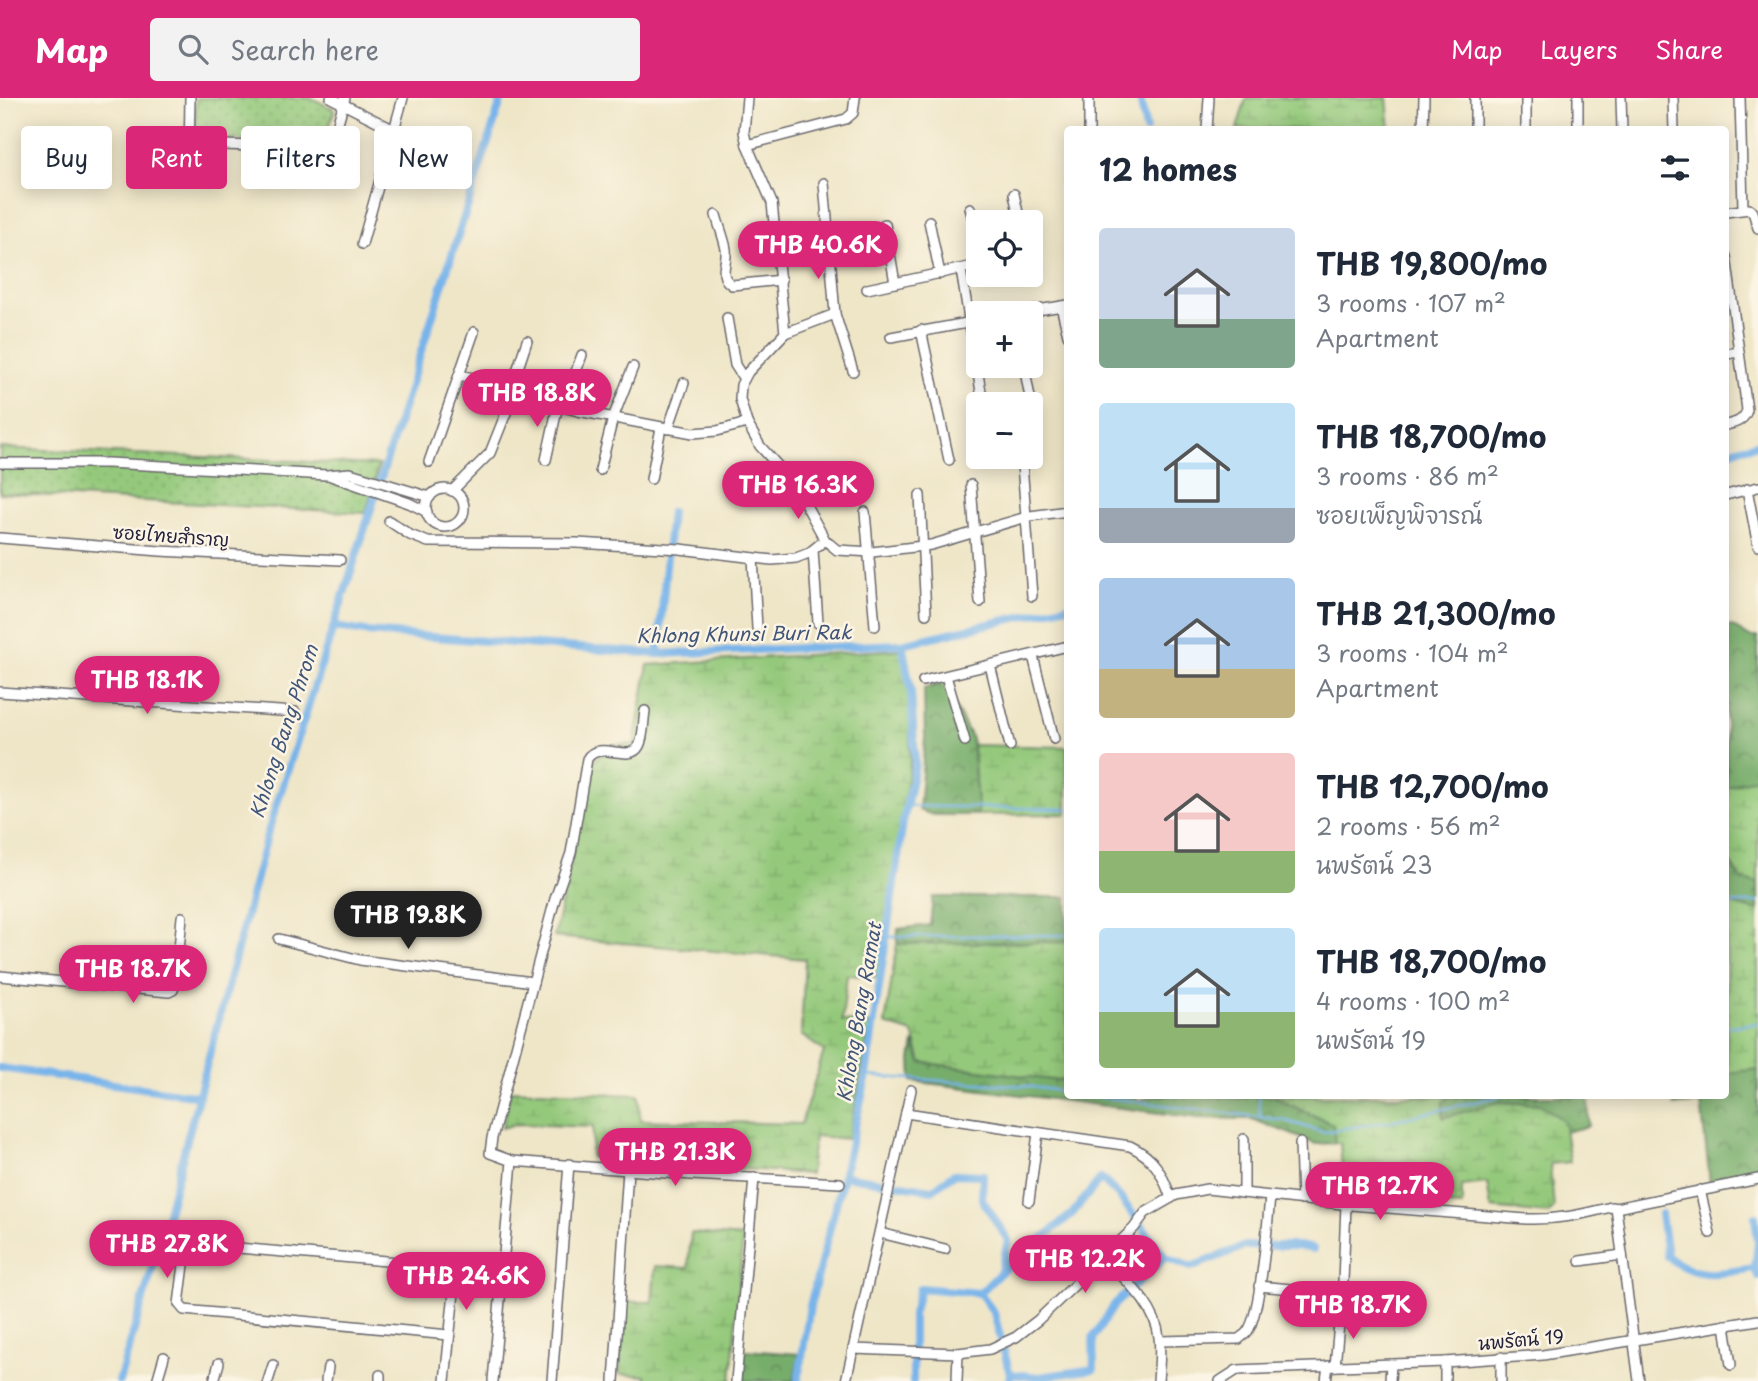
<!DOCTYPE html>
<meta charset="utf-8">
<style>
:root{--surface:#fff;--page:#f2f2f3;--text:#1f2937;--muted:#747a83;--accent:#db2777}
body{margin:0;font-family:"Playpen Sans","Playpen Sans Thai",sans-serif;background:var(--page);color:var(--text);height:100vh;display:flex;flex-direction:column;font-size:26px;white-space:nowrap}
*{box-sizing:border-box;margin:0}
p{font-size:23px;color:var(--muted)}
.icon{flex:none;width:38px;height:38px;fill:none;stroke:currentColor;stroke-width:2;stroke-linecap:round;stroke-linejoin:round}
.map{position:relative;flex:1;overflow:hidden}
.details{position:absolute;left:1064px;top:28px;width:665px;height:973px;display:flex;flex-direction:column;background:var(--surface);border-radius:7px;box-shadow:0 4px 18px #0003}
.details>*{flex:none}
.guide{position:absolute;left:21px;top:28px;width:665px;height:63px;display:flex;gap:14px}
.tools{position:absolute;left:966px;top:112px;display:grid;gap:14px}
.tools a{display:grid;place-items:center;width:77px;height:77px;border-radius:7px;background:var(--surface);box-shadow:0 4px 18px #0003;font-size:35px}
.price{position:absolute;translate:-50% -60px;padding:0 16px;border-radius:24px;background:var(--accent);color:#fff;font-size:23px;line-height:46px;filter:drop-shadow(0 2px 4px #0008)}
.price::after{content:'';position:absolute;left:50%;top:42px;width:21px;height:16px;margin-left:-10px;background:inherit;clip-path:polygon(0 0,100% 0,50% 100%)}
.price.active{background:#222;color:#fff}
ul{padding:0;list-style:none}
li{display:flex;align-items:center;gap:21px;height:175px;padding:0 35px}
li span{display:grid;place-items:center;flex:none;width:196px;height:140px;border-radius:7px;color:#555}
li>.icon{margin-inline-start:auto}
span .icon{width:84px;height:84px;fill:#fffc;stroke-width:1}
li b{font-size:30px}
h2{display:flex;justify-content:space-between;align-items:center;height:84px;padding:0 35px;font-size:30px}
.tag{padding:0 24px;border-radius:7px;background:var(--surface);box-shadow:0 4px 18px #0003;font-size:24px;line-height:63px}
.tag.active{background:var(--accent);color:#fff}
header{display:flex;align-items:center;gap:42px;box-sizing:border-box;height:98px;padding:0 35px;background:var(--accent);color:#fff}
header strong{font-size:33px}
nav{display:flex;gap:38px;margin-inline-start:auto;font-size:24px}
.search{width:490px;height:63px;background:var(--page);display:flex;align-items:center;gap:18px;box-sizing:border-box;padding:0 24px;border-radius:7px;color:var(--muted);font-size:26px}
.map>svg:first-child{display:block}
.grass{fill:url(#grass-dots);stroke:#5b765b;stroke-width:2}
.forest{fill:url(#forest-crowns);stroke:#4c6853;stroke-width:2}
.wetland{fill:url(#wetland-marsh);stroke:#5b765b;stroke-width:2}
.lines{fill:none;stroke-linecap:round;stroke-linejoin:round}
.stream{stroke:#78b4ea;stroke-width:2.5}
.canal{stroke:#78b4ea;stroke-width:8}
.street-casing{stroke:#6a676c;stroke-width:12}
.street{stroke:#fff;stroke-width:9}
.labels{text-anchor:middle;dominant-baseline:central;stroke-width:5;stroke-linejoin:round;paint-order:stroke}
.street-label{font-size:18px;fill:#22223b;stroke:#fcf5e5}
.water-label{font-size:19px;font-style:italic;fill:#405578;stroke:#fcf5e5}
</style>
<header>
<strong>Map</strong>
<div class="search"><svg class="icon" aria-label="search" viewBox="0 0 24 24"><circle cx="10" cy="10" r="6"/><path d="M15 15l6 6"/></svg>Search here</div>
<nav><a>Map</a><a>Layers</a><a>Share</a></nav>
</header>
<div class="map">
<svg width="1758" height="1283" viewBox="0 0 1758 1283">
<defs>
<pattern id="grass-dots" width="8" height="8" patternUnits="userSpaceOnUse" patternTransform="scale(1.75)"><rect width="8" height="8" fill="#94c97b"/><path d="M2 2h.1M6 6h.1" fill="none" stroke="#7fac6b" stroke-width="1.8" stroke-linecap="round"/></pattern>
<pattern id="forest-crowns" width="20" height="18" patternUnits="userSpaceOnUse" patternTransform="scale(1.75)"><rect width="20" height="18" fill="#77ad6b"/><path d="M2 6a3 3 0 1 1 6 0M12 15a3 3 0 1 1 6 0" fill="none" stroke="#618c59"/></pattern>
<pattern id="wetland-marsh" width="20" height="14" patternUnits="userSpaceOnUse" patternTransform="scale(1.75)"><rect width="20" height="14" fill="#94c97b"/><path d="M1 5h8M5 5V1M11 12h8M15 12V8" fill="none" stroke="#7fac6b"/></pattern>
</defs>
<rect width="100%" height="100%" fill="#fcf5e5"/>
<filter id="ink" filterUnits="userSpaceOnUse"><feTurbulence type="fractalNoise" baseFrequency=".0143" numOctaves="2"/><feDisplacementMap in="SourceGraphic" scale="14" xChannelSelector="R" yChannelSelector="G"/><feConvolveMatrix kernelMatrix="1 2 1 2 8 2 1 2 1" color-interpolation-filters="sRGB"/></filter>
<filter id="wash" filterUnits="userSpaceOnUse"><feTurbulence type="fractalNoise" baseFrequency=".00686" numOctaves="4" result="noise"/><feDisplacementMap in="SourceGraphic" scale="28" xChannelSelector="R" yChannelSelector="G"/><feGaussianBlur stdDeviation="1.57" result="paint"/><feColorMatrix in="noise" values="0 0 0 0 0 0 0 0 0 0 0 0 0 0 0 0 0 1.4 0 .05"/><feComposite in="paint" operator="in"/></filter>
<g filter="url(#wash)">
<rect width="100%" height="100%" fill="#efe6c8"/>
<g class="grass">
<polygon points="196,0 312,0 335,12 323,44 195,41"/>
<polygon points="0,350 379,367 366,415 0,395"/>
</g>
<g class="forest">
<polygon points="1732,528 1750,539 1758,539 1758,679 1726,690 1726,529"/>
<polygon points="943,585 972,641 978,717 933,717 919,712 925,640 924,590"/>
<polygon points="1726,758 1741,782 1758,785 1758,813 1726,805"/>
<polygon points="933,799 1067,799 1067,844 897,846 898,831 930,827"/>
<path d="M914,944l7,20 131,18 15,-1 1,17h67l4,5c22,-11 77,-6 102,-2l2,-3h31l10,6 49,22 2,19 -19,1 -64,-25 -53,-1 -287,-37 -1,-21z"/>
<polygon points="1758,971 1758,1078 1710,1085 1701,1005 1674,1008 1672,998 1726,998 1726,974"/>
<polygon points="1450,998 1588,998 1589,1028 1565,1034 1563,1023 1442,1021 1443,1004"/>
<polygon points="745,1252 799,1256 794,1283 743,1283"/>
</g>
<g class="wetland">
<polygon points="1246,0 1387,0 1390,31 1237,31"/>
<polygon points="906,551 910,613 910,667 878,879 847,877 842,923 870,926 849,1041 814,1038 810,1076 591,1059 593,1029 518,1026 502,1030 511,992 639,997 640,1022 801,1026 824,953 801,937 805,861 554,839 593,663 612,647 634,646 648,567"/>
<polygon points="973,647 1067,649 1067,716 978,717"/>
<polygon points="1758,679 1758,785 1741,782 1726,758 1726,690"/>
<polygon points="1726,805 1758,813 1758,971 1727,975"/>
<polygon points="1067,844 1067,981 1053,982 921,964 913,935 885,926 897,846"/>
<polygon points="1274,998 1450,998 1443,1004 1443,1020 1498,1004 1540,1006 1564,1023 1570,1064 1550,1066 1554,1110 1548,1116 1491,1110 1487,1085 1462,1088 1462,1108 1344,1100 1340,1045 1335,1045 1333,1026 1284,1004"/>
<polygon points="691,1135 743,1139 731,1283 646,1283 646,1278 619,1276 625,1204 652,1204 655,1168 688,1170"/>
</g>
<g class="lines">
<g class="stream">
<polyline points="907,708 1068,711"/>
<polyline points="1726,806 1758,804"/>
<polyline points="886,839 1068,837"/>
<polyline points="1726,929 1758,925"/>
<polyline points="865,978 1025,988 1068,994"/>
<polyline points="1093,998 1283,1022 1323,1034 1391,1023 1501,998"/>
<polyline points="1259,998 1260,1019"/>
</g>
<g class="canal">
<polyline points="1140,0 1146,32"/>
<polyline points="1726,354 1758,346"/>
<polyline points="334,529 366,534 658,556 902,546 1068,508"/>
<polyline points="658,556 671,414"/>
<polyline points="0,970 199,998"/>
<polyline points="844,1078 932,1092 954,1076 983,1077 982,1101 1008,1142 1001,1174 980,1195 920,1190 913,1216 913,1283"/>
<path d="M1661,1116l6,42c30,25 52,17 88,12l3,8"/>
<polyline points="1755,1119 1758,1144"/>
<polyline points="1755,1170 1758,1146"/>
<polyline points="1001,1174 1072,1116 1101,1080 1119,1098 1165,1159 1191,1169 1245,1148 1299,1148 1313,1151"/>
<polyline points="980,1195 994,1215 1010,1276"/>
<polyline points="119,1283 161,1141 268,734 502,0"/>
<polyline points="798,1283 810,1208 846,1067 865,984 903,724 915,666 911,593 902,546"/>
<polyline points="1009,1283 1010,1276 1040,1279 1094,1271 1093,1240 1115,1206 1165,1159"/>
</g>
</g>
</g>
<g filter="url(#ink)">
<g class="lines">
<g class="street-casing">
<g id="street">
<polyline points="331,0 442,56"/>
<polyline points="747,0 744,34 747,47 772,105 785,235"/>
<polyline points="1089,0 1089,32"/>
<polyline points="1578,0 1578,32"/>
<polyline points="1621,0 1622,32"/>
<polyline points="1673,0 1674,32"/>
<polyline points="1740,0 1743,110"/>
<polyline points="1207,32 1209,0"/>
<polyline points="1423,32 1424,0"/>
<polyline points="1475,32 1475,0"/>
<polyline points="1526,32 1526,0"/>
<polyline points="333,42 345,0"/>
<polyline points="189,46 255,48"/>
<polyline points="747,47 846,21 853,15 855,0"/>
<polyline points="189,61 190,0"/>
<polyline points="824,85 835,216 853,273"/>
<polyline points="1014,96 1020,124"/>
<polyline points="970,110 978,141"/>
<polyline points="1726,114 1749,111 1753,114 1758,130"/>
<path d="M716,117c3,11 8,23 10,34 2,14 -9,27 6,36l49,-5"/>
<polyline points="929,123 940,176"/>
<polyline points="885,126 895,185"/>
<polyline points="362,146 403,0"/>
<path d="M1726,158l21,154c-3,11 -12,13 -21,15"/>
<polyline points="961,172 983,306"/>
<polyline points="867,191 978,167"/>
<polyline points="1061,208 1068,237"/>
<polyline points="1020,215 1068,207"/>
<polyline points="835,216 785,235 748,274 741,287 740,301 747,325 760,348 795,387 825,442 837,452 872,454 931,447 1030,418 1068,413"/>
<polyline points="727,220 735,267 744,281"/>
<polyline points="921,232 949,362"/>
<polyline points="891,239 978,223"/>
<polyline points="1726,256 1739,254"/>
<polyline points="1024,268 1037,336"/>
<polyline points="459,277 502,286 514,301"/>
<polyline points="520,298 513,287 514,282 527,243"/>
<polyline points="563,309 582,257"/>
<polyline points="668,331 684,285"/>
<polyline points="546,362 558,307"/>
<polyline points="429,364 474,234"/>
<polyline points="0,365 108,365 327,377 350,375 430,399"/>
<polyline points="1022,366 1032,498"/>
<polyline points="600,372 613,320 633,269"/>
<polyline points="331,378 409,405 427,414"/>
<polyline points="651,381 661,330"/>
<polyline points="971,387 980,504"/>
<polyline points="1747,391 1758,448"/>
<circle cx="445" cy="410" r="19"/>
<polyline points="452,393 490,355 510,305 520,298 578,313 693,335 717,333 747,325"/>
<polyline points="920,397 926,516"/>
<polyline points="1726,397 1758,389"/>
<polyline points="865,414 875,528"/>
<polyline points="389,423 410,437 428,444 577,445 680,451 772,462 796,460 809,455 825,442"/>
<polyline points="0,440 160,453 340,462"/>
<polyline points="813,452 818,525"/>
<polyline points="753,460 757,530"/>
<polyline points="1033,558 1054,641"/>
<polyline points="990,567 1010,648"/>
<polyline points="946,578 965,643"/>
<polyline points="923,583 1068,548"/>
<polyline points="0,594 295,614"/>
<polyline points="279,841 360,862 533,884"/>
<polyline points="0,878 169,894 173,892 176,883 182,819"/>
<path d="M906,1015l224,33c25,12 32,27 41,52"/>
<polyline points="1244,1041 1244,1095"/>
<polyline points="1300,1045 1302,1102"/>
<polyline points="512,1063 692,1077 840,1085"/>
<polyline points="1700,1092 1710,1135"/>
<polyline points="1029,1103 1038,1035"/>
<polyline points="1616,1110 1639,1283"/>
<polyline points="880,1135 945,1151"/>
<path d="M1104,1159c21,23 51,47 55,80 2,14 0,30 -1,44"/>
<polyline points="1580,1163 1622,1157"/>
<polyline points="1259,1188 1312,1193"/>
<polyline points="1725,1227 1731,1267"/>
<path d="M1160,1243l79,-2c3,-3 6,-4 8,-7 13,-15 21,-112 23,-136"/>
<path d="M853,1251l105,4 32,-4 26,-12 22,-17 96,-92 11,-15 31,-18 31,-6 144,16 175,14c32,1 54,-4 85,-12l5,1 142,-29"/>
<polyline points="1445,1264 1445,1283"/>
<polyline points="1335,1268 1343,1184 1346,1106"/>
<polyline points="157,1283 164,1259"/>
<polyline points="214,1283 219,1265"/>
<polyline points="268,1283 273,1267"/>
<polyline points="326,1283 328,1269"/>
<polyline points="380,1283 380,1277"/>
<polyline points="445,1283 456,1174 455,1169 192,1146 186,1151 179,1206 184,1212 449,1237"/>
<path d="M493,1283l19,-220 -22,-8 2,-15 63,-239 16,-46 16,-94c12,-20 42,5 52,-13 5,-9 4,-24 6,-35"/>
<polyline points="552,1283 569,1066"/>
<polyline points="614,1283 628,1072"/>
<polyline points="736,1283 754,1080"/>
<polyline points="846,1283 911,992"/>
<polyline points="957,1283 958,1255"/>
<polyline points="1220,1283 1237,1272 1445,1264 1543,1257 1758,1222"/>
<polyline points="1326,1283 1328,1268"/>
<polyline points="1390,1283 1391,1266"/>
<polyline points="1501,1283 1501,1259"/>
</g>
</g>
<use href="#street" class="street"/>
</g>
</g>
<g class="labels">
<g class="street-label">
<text transform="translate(171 437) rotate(4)">ซอยไทยสำราญ</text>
<text transform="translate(1521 1241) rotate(-5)">นพรัตน์ 19</text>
</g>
<g class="water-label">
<text transform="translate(744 535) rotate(-1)">Khlong Khunsi Buri Rak</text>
<text transform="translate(283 633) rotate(-72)">Khlong Bang Phrom</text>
<text transform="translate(858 914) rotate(-80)">Khlong Bang Ramat</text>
</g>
</g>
</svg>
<div class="tools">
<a><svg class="icon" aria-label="locate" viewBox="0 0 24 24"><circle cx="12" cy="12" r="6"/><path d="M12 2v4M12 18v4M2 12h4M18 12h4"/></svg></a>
<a>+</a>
<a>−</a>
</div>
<b class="price" style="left:818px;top:183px">THB 40.6K</b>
<b class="price" style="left:537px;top:331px">THB 18.8K</b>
<b class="price" style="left:798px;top:423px">THB 16.3K</b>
<b class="price" style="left:147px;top:618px">THB 18.1K</b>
<b class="price active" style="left:408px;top:853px">THB 19.8K</b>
<b class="price" style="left:133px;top:907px">THB 18.7K</b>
<b class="price" style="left:675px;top:1090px">THB 21.3K</b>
<b class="price" style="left:1380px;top:1124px">THB 12.7K</b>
<b class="price" style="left:167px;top:1182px">THB 27.8K</b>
<b class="price" style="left:1085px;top:1197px">THB 12.2K</b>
<b class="price" style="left:466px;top:1214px">THB 24.6K</b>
<b class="price" style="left:1353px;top:1243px">THB 18.7K</b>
<div class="guide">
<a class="tag">Buy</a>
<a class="tag active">Rent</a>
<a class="tag">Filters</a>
<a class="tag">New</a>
</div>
<section class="details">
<h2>12 homes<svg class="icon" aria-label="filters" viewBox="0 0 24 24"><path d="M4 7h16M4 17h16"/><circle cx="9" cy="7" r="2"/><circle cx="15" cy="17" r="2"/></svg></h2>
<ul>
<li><span style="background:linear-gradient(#c9d6e8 65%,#7fa58c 0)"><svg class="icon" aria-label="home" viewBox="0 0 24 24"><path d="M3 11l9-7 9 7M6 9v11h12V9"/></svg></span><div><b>THB 19,800/mo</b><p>3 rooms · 107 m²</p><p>Apartment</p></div></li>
<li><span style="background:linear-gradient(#bfe0f5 75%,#9aa5b1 0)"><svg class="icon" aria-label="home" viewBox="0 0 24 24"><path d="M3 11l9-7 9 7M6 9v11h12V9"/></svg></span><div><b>THB 18,700/mo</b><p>3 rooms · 86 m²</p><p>ซอยเพ็ญพิจารณ์</p></div></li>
<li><span style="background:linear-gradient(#a9c7e8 65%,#c2b280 0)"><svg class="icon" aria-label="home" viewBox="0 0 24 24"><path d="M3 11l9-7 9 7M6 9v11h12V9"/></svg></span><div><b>THB 21,300/mo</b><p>3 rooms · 104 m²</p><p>Apartment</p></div></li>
<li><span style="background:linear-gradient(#f6c9c9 70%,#8fb573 0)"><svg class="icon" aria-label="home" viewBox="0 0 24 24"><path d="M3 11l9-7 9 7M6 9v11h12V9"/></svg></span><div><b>THB 12,700/mo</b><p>2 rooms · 56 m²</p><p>นพรัตน์ 23</p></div></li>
<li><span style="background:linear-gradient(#bfe0f5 60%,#8fb573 0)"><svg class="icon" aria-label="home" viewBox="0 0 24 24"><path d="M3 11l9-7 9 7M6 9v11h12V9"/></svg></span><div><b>THB 18,700/mo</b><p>4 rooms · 100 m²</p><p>นพรัตน์ 19</p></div></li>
</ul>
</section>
</div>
